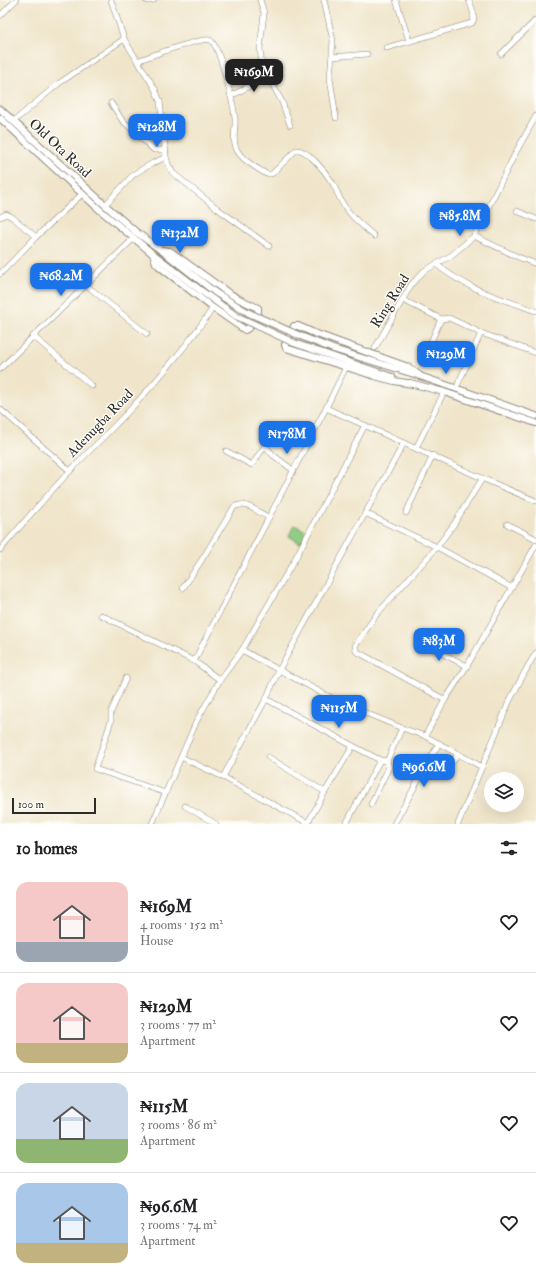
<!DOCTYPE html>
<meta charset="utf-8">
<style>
:root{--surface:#fff;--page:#f6f6f6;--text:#202124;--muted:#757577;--line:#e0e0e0;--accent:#1a73e8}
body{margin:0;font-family:"IM FELL Double Pica",serif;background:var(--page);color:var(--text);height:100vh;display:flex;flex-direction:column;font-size:15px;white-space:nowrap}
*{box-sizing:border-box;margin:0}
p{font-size:13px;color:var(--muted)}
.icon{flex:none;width:22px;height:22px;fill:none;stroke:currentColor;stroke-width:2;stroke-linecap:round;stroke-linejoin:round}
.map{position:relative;height:824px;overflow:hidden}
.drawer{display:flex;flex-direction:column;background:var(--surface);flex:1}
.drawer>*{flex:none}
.controls{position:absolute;left:484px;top:772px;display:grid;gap:8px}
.controls a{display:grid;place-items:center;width:40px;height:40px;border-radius:50%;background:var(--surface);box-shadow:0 4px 16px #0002;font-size:20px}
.scale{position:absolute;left:12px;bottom:10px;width:84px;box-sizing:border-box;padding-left:4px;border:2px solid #2b2b2b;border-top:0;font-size:11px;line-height:14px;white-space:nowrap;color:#2b2b2b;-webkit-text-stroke:3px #fdfcf7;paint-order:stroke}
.price{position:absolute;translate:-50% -34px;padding:0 9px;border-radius:8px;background:var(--accent);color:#fff;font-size:13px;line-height:26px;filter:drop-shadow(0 1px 2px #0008)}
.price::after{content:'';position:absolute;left:50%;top:24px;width:12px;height:9px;margin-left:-6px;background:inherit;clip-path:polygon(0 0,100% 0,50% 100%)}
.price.current{background:#222;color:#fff}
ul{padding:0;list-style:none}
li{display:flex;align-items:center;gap:12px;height:100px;padding:0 16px}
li+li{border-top:1px solid var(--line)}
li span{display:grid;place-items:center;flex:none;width:112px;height:80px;border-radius:12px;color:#555}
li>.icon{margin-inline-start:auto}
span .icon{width:48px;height:48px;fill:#fffc;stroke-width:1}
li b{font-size:17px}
h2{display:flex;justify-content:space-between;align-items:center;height:48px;padding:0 16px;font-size:17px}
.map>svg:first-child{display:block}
.green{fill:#90ce84;stroke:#5e7c58}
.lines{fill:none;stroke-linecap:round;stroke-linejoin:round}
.minor-casing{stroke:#8e887a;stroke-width:6}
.tertiary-casing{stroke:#8e887a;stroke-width:8}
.minor{stroke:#fff;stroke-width:5}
.tertiary{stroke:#fff;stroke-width:6}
.tertiary-bridge-casing{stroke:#8e887a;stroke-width:8;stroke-linecap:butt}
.tertiary-bridge{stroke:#fff;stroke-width:6}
.labels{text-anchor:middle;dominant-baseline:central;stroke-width:3;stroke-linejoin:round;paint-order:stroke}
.street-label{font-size:14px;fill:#2b2b2b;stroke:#fdfcf7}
</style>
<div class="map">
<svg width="536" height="824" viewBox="0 0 536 824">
<rect width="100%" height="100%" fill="#fdfcf7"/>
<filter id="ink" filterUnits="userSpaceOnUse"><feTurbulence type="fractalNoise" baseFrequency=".025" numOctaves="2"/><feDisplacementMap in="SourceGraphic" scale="8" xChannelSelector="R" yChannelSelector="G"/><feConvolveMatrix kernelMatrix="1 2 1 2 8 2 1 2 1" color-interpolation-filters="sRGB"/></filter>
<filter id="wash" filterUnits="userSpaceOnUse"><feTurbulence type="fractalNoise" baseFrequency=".012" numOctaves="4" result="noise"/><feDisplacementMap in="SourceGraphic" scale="16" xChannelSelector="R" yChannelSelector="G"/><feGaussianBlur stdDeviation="0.9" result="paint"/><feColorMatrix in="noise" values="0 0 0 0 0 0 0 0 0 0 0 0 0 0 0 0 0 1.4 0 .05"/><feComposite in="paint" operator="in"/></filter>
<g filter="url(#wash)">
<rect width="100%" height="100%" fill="#f0e5ca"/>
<polygon class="green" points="294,525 308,532 300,543 289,536"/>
</g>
<g filter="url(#ink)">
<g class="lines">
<g class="minor-casing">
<g id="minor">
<polyline points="111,0 124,39 155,89 160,101 166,157 168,164 173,173 218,209 269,246"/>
<polyline points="146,0 148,1 154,0"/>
<polyline points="260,0 264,13 260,49 262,65 282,102 290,125"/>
<polyline points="324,0 333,41 330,78 336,118"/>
<polyline points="396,0 409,41"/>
<polyline points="0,16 16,0"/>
<path d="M386,48l86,-25c5,-6 -1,-16 -3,-23"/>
<polyline points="501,54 536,20"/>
<polyline points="332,57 367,54"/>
<path d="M137,61c11,-4 65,-24 73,-21 9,3 24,67 25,78 1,10 -3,21 1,30 5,12 20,19 30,26h5l2,-1 23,-23c11,-2 30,23 36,32 5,8 7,17 13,25 7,11 19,20 29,29"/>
<polyline points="231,96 268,76"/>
<polyline points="111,103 122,120 154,150 166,150"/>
<polyline points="14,121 58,84 124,39"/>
<polyline points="105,205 134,174 153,163 166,157"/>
<polyline points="517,211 536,219"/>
<polyline points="0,217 6,214 12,217 36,237"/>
<polyline points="474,236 518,257 536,264"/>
<path d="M436,264c28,24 66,35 100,47"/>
<polyline points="0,274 36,237 82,194"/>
<polyline points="86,285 147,334"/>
<polyline points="403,300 441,319 449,318 481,333 536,353"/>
<polyline points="33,336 92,386"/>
<polyline points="375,348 411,285 424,271 452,255 474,236 516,152 536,116"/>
<polyline points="422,362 441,319"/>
<polyline points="0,369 134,238"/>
<polyline points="458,384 481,333"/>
<path d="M326,408c70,31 139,64 210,93"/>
<polyline points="0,409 70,471"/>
<polyline points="416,448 444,392"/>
<polyline points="226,451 252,465 264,447 266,447 273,455 293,470"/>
<polyline points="365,513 437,547 512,588"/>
<polyline points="406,513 433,455"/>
<polyline points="507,524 536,539"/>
<path d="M0,550c23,-27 46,-54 71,-80 18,-19 37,-37 55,-56 31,-33 61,-68 87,-106"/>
<path d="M183,588l18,-27 33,-54c10,-7 24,5 34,10"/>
<polyline points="101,615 194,661 220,680"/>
<polyline points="419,642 467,666"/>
<polyline points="242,650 279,670 339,702 402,728 425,736 482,767"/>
<polyline points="194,661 326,408 346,367"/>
<polyline points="126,678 111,712 111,721 95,769 166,793"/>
<polyline points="266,699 353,746 380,760 387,761 402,728"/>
<polyline points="445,700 356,651 355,646 376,615 437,547 454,524 482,479"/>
<polyline points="425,736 445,700 467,666 536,545"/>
<polyline points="181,757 223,777 308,823"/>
<polyline points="268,757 325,792"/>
<polyline points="447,770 458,754"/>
<polyline points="223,777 266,699 279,670 404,443"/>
<polyline points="371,804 389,767 387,761"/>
<polyline points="185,806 216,824"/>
<polyline points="152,824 197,720 220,680 242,650 294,561 365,425"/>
<polyline points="307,824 325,792 353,746"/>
<polyline points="346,824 380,760"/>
<polyline points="394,824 439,743"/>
<polyline points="458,824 509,702 528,666 536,653"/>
</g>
</g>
<g class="tertiary-casing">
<g id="tertiary">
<polyline points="0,109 105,205 136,232 161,250 216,293 249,313"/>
<polyline points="0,118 100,210 153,254 200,290 236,316 245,320"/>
<path d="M153,254l3,9 3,3 54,42 32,22c7,-3 14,-15 13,-22l-19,-9 -12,-7 -57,-41 -9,-1"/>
<polyline points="298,335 333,349 414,374 536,416"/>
<polyline points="294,343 392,377"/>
<polyline points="410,383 444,392 536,423"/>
<polyline points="413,384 394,381 375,376 286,348 285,345 294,326 298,326 314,333 408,367 419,375"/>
</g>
</g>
<use href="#minor" class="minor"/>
<use href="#tertiary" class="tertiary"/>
<g class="tertiary-bridge-casing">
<g id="tertiary-bridge">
<polyline points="249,313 298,335"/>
<polyline points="245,320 294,343"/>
</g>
</g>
<use href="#tertiary-bridge" class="tertiary-bridge"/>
</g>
</g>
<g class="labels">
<g class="street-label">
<text transform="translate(60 148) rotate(43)">Old Ota Road</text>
<text transform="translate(390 301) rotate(-58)">Ring Road</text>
<text transform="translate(100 423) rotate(-46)">Adenugba Road</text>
</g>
</g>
</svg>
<div class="controls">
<a><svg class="icon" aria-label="layers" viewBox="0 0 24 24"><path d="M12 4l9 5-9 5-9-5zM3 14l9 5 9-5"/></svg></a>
</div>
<div class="scale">100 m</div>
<b class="price current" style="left:254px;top:93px">₦169M</b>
<b class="price" style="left:157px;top:148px">₦128M</b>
<b class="price" style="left:460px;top:237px">₦85.8M</b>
<b class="price" style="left:180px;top:254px">₦132M</b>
<b class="price" style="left:61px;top:297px">₦68.2M</b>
<b class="price" style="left:446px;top:375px">₦129M</b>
<b class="price" style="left:287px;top:455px">₦178M</b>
<b class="price" style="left:439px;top:662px">₦83M</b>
<b class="price" style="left:339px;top:729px">₦115M</b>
<b class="price" style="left:424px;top:788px">₦96.6M</b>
</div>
<section class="drawer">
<h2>10 homes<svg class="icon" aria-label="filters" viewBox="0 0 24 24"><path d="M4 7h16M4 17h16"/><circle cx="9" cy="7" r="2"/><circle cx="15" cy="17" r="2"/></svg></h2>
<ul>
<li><span style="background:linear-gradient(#f6c9c9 75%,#9aa5b1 0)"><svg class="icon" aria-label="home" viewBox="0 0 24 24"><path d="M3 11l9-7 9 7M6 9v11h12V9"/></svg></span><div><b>₦169M</b><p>4 rooms · 152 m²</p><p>House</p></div><svg class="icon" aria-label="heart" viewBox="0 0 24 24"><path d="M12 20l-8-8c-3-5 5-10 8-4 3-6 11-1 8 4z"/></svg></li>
<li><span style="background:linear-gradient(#f6c9c9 75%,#c2b280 0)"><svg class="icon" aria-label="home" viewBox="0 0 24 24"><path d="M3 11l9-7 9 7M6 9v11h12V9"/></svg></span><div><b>₦129M</b><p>3 rooms · 77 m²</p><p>Apartment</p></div><svg class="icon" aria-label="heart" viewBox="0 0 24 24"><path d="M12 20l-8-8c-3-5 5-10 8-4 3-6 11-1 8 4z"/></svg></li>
<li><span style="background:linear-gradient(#c9d6e8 70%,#8fb573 0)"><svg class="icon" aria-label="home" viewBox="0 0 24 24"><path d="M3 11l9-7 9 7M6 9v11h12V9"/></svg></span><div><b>₦115M</b><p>3 rooms · 86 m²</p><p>Apartment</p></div><svg class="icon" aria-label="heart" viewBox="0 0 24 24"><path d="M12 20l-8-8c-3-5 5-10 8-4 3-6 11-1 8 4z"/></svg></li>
<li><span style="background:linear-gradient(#a9c7e8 75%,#c2b280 0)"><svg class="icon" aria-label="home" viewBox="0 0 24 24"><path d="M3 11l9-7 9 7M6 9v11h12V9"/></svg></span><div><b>₦96.6M</b><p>3 rooms · 74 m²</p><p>Apartment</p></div><svg class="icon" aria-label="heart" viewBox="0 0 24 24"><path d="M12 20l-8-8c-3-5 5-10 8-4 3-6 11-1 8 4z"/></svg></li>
</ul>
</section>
